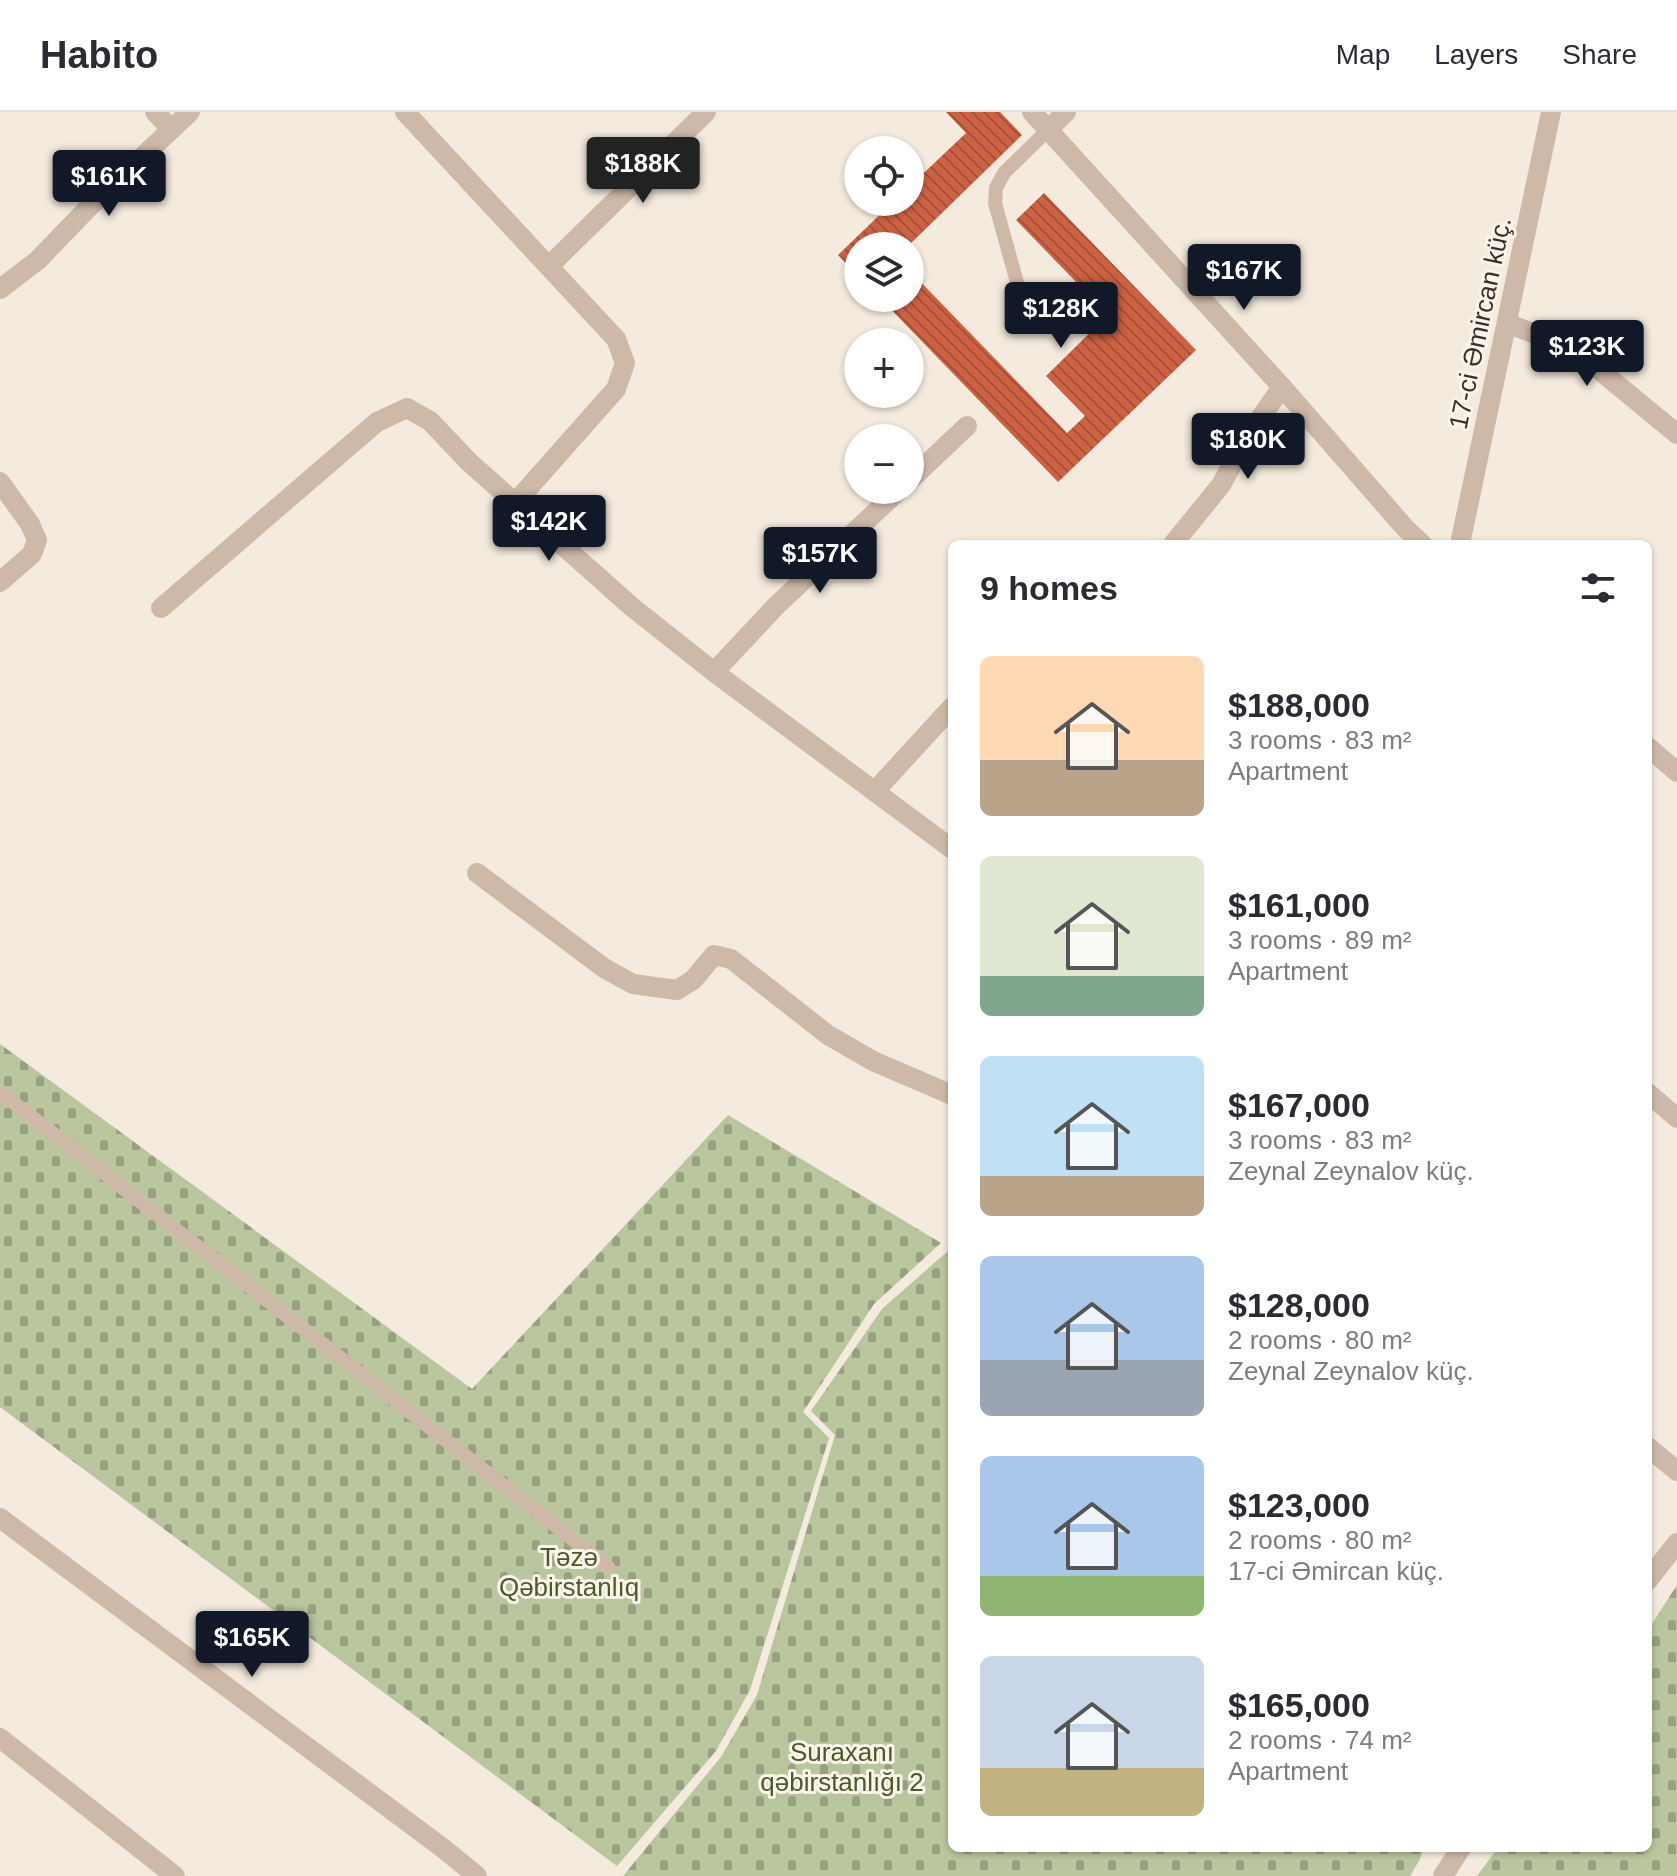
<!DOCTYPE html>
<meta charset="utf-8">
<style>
:root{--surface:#fff;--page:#f7f7f7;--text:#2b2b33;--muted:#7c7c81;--line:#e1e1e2;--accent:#111827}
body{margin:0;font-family:Helvetica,sans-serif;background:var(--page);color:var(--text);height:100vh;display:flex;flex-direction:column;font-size:30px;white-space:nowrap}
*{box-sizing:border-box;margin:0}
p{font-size:26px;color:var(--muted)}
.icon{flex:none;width:44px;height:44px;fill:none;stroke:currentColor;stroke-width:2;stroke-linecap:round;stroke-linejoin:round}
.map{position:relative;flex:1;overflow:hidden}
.sheet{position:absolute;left:948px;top:428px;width:704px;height:1312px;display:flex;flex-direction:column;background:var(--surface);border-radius:12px;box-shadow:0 2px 6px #0004}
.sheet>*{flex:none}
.fabs{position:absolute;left:844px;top:24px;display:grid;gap:16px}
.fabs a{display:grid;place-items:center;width:80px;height:80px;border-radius:50%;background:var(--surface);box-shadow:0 2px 6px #0004;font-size:40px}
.price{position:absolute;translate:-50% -68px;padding:0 18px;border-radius:8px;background:var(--accent);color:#fff;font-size:26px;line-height:52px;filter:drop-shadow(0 2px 4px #0008)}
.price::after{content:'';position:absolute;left:50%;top:48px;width:24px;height:18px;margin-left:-12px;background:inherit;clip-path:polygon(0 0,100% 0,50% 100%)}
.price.active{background:#222;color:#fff}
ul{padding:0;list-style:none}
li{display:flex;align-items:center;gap:24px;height:200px;padding:0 32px}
li span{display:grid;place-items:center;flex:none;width:224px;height:160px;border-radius:12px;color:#555}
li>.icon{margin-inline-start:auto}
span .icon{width:96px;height:96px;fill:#fffc;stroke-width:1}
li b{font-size:34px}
h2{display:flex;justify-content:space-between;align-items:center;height:96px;padding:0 32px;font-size:34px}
header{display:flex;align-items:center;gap:48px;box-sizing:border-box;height:112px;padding:0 40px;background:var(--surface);border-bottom:2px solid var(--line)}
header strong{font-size:38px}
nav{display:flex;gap:44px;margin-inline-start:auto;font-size:28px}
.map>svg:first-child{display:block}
.cemetery{fill:url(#cemetery-stones)}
.building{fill:url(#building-back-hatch)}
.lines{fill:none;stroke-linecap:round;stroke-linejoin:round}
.service{stroke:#ceb9a9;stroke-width:14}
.minor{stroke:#ceb9a9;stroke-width:20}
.tertiary{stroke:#ceb9a9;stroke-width:20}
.labels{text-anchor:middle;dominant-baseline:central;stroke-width:6;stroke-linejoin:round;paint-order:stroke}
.street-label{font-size:26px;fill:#3a2e29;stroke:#fbf4eb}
.park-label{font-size:26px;fill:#4a5a2b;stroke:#fbf4eb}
</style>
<header>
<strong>Habito</strong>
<nav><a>Map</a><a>Layers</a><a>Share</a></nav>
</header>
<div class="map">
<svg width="1677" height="1764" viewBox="0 0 1677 1764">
<defs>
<pattern id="cemetery-stones" width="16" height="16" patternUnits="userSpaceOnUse" patternTransform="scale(2)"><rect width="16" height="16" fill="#b8c59d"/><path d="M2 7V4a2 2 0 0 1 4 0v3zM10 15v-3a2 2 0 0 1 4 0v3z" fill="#97a080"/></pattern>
<pattern id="building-back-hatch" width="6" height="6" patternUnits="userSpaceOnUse" patternTransform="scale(2)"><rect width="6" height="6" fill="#cd6243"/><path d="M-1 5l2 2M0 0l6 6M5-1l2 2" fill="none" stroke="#a75138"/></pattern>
</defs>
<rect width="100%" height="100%" fill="#f4eade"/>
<g class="cemetery">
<polygon points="0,932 472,1277 728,1003 941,1131 874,1192 803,1300 829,1326 750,1578 716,1639 617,1754 0,1295"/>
<polygon points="949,1138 952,1140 952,1736 1424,1736 1419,1749 1410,1764 623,1764 721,1645 757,1583 835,1323 811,1299 882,1197"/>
<polygon points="1677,1473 1677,1764 1477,1764 1498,1736 1648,1736 1648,1518"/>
</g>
<g class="building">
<polygon points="946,0 1000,0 1022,23 908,134 858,134 858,164 838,143 893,90 910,90 910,74 966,21"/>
<polygon points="1044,81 1196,238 1058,370 880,186 910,186 910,159 1067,321 1085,304 1046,264 1108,203 1016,108"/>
</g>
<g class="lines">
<g class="service">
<polyline points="1026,203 995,91 996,76 1004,61 1049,17"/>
<polyline points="0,980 608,1455"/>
</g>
<g class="minor">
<polyline points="155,0 171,17"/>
<polyline points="405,0 616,227 625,251 616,277 515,391"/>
<polyline points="1032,0 1282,275 1406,417 1422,432"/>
<polyline points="1049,17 1066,0"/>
<polyline points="549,154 706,0"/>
<polyline points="0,177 38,148 91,93 190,0"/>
<polyline points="1507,211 1548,227 1592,252 1677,322"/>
<polyline points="910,368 967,314"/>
<polyline points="0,370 30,412 37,428 32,442 0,470"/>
<polyline points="1173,432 1221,373 1248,324 1282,275"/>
<polyline points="161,496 377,310 407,296 430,309 469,350 632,495 714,560 952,737"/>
<polyline points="714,560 776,494 899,378"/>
<polyline points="1648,635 1677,660"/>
<polyline points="875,679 952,595"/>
<polyline points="477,761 604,856 633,872 677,878 693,868 714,843 731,847 828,923 873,949 952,983"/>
<polyline points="1648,981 1677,1006"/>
<polyline points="1648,1335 1677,1359"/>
<polyline points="0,1406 444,1737 477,1764"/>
<polyline points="1648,1468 1677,1431"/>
<polyline points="0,1626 175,1764"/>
</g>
<g class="tertiary">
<polyline points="1460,432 1551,0"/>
<polyline points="1443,1764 1461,1736"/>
</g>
</g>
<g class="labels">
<g class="street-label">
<text transform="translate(1480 211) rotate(-78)">17-ci Əmircan küç.</text>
</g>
<g class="park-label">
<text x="569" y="1445">Təzə<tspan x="569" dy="30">Qəbirstanlıq</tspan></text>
<text x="842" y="1640">Suraxanı<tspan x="842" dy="30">qəbirstanlığı 2</tspan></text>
</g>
</g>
</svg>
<div class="fabs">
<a><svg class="icon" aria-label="locate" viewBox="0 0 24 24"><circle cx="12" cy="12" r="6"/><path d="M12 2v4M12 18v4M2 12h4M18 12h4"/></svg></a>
<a><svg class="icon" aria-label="layers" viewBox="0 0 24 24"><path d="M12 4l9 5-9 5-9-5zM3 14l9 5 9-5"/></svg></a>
<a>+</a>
<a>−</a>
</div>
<b class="price active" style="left:643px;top:93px">$188K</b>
<b class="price" style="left:109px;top:106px">$161K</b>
<b class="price" style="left:1244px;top:200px">$167K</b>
<b class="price" style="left:1061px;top:238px">$128K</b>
<b class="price" style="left:1587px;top:276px">$123K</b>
<b class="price" style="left:1248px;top:369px">$180K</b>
<b class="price" style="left:549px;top:451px">$142K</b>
<b class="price" style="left:820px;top:483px">$157K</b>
<b class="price" style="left:252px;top:1567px">$165K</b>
<section class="sheet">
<h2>9 homes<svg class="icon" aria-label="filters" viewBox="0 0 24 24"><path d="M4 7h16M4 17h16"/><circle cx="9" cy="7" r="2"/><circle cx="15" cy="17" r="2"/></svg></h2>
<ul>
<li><span style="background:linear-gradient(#ffd9b3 65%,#b9a48a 0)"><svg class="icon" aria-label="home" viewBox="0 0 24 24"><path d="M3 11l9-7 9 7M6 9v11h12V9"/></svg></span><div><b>$188,000</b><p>3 rooms · 83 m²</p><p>Apartment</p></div></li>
<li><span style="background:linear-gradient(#dfe7d0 75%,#7fa58c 0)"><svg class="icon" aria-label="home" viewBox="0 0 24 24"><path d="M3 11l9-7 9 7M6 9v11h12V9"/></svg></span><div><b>$161,000</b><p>3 rooms · 89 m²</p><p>Apartment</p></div></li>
<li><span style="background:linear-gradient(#bfe0f5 75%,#b9a48a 0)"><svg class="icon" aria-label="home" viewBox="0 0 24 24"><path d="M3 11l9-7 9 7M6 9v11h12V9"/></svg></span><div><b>$167,000</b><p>3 rooms · 83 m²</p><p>Zeynal Zeynalov küç.</p></div></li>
<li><span style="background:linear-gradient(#a9c7e8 65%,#9aa5b1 0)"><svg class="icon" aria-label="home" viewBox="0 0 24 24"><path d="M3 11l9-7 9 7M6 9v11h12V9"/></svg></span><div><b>$128,000</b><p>2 rooms · 80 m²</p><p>Zeynal Zeynalov küç.</p></div></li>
<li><span style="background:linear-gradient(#a9c7e8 75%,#8fb573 0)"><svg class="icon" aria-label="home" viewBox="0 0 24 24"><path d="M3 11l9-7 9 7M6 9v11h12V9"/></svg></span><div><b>$123,000</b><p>2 rooms · 80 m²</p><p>17-ci Əmircan küç.</p></div></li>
<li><span style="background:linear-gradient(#c9d6e8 70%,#c2b280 0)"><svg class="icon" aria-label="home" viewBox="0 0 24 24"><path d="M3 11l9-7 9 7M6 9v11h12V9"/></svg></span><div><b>$165,000</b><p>2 rooms · 74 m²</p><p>Apartment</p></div></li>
</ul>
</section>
</div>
